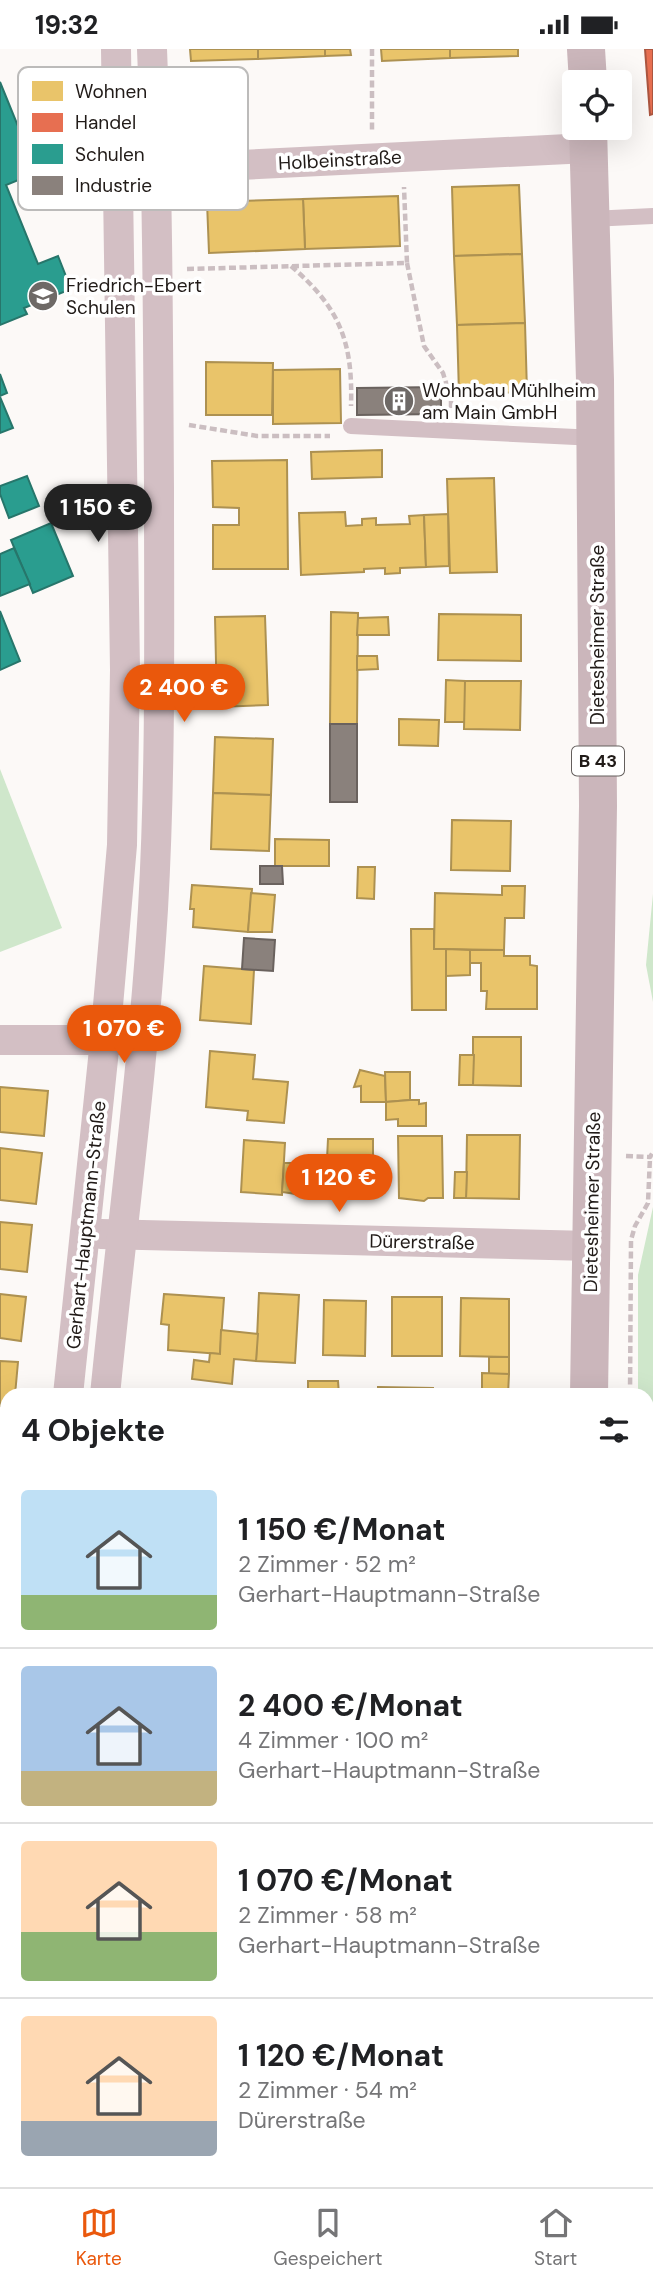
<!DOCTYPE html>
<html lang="de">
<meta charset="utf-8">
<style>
:root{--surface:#fff;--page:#f2f2f2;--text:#202124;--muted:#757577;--line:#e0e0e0;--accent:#ea580c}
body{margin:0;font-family:"DM Sans",sans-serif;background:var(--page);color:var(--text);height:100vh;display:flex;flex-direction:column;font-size:26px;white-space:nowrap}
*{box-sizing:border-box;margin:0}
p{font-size:23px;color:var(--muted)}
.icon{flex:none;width:38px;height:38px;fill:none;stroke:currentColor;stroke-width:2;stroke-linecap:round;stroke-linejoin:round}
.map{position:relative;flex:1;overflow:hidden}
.panel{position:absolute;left:0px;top:1339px;width:654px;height:800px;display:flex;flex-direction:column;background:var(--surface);border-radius:21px 21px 0 0;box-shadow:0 7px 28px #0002}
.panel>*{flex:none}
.controls{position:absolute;left:562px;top:21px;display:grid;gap:14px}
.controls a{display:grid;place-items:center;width:70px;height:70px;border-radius:7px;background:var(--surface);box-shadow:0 7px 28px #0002;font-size:35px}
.price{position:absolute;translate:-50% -60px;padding:0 16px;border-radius:24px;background:var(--accent);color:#fff;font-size:23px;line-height:46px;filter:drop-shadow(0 2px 4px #0008)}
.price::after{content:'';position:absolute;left:50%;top:42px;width:21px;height:16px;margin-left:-10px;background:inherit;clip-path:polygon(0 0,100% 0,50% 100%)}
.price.selected{background:#222;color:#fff}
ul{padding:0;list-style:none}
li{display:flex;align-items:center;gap:21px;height:175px;padding:0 21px}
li+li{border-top:2px solid var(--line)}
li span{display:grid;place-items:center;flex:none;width:196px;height:140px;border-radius:7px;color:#555}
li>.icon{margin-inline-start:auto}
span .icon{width:84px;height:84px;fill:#fffc;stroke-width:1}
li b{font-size:30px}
h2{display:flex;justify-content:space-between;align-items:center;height:84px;padding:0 21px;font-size:30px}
.status{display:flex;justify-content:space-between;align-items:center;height:49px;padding:0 35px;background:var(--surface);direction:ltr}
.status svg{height:19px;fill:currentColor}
.menu{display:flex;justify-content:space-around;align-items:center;height:98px;border-top:2px solid var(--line);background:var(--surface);font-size:19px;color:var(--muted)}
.menu a{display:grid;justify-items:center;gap:4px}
.menu .selected{color:var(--accent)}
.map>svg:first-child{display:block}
.green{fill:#cfe7cb}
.homes{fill:#e9c46a;stroke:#ad9151;stroke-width:2}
.shops{fill:#e76f51;stroke:#ac5640;stroke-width:2}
.schools{fill:#2a9d8f;stroke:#27766b;stroke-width:2}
.industry{fill:#8a817c;stroke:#6a625e;stroke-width:2}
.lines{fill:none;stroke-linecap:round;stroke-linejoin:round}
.path{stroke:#cbbec1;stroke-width:4.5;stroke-dasharray:7 3.5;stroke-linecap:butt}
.lane{stroke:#d3bfc4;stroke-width:16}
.street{stroke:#d3bfc4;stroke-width:30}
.primary{stroke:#cbb6bb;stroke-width:38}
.labels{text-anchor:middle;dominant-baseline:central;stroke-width:7;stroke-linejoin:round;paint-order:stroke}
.shield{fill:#fff;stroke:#645f5d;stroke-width:2}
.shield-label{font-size:18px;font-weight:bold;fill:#211b18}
.street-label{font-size:19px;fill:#211b18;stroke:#fff}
.poi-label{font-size:19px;fill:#211b18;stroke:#fff;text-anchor:start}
.key{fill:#fff;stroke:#bcbbba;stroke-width:2}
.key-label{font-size:19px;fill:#211b18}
</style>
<div class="status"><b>19:32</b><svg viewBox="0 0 49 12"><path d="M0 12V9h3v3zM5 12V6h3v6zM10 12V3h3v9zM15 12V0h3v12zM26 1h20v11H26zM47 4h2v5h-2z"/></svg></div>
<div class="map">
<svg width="653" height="2138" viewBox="0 0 653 2138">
<rect width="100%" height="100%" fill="#fcf9f7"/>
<g class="green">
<polygon points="0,720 62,879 0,903"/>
<polygon points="653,845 653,953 646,916"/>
<polygon points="653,1158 653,2138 651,2138 648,2002 648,1346 638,1346 638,1226"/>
</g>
<g class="homes">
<polygon points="190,0 258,0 258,10 191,12"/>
<polygon points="258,0 325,0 325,7 258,10"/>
<polygon points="325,0 350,0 351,6 325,7"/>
<polygon points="381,0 450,0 450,9 382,12"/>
<polygon points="450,0 518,0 518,7 450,9"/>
<polygon points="519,136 522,205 454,207 452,138"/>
<polygon points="398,147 400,197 305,200 303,150"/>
<polygon points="303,150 305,200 209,204 207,153"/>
<polygon points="522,205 525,274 457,276 454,207"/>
<polygon points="525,274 527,343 459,345 457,276"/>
<polygon points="206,313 273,314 272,366 206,366"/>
<polygon points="340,320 341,374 273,375 273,321"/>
<polygon points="382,401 382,428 312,430 311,403"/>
<polygon points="287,411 288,520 213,520 213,476 239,476 239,459 213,458 212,412"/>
<polygon points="494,429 497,523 450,524 447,430"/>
<polygon points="345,463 346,477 362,476 362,470 376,469 376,476 410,475 409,467 424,466 426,518 400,519 400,524 385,525 385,519 364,520 364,523 301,526 299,464"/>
<polygon points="448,465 449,517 426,518 424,466"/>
<polygon points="331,563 358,564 357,675 330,675"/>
<polygon points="439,565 521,566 521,612 438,611"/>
<polygon points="265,567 268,656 217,658 215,568"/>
<polygon points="388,568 389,586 357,586 358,569"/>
<polygon points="357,607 377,607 378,620 357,621"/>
<polygon points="446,631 465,632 465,673 445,673"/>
<polygon points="465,632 521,632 520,681 464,680"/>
<polygon points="399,670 439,671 438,697 399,696"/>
<polygon points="215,688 273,690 271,746 213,744"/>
<polygon points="213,744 271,746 269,802 211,800"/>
<polygon points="452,771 511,772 510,822 451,821"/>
<polygon points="275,790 329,791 329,817 275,817"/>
<polygon points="358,818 375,818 374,850 357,849"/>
<polygon points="192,836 252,840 248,883 193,878 194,860 190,860"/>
<polygon points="502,837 525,837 524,869 505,869 504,901 434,900 435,844 502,846"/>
<polygon points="251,844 275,846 272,883 248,883"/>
<polygon points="411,880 434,880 434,900 446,900 446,961 412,961"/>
<polygon points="446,900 470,901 470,926 446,927"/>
<polygon points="470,901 504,901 504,907 530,907 530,916 537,917 537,960 486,960 487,942 481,942 481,914 470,914"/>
<polygon points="204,917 254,921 251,975 200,971"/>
<polygon points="473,988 521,988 521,1037 473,1036"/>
<polygon points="210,1002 255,1006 253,1030 288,1033 284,1074 247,1071 248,1062 206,1058"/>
<polygon points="460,1006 474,1006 473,1036 459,1036"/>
<polygon points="360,1021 385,1027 386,1053 361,1053 361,1037 354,1038"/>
<polygon points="385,1023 410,1023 410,1051 386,1053"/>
<polygon points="0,1038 48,1042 44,1087 0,1083"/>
<polygon points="410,1051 419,1051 419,1055 426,1054 426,1077 398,1077 398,1070 386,1071 386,1053"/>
<polygon points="467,1086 520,1086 519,1150 466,1149"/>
<polygon points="398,1087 442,1087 443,1149 428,1149 424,1152 399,1149"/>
<polygon points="328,1090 373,1090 373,1147 323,1147 323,1110 327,1110"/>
<polygon points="244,1091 285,1094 282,1146 241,1143"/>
<polygon points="0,1099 42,1104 36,1155 0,1151"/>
<polygon points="284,1114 298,1114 296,1145 282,1143"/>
<polygon points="298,1114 314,1116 312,1146 296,1145"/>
<polygon points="455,1123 467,1123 466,1149 454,1149"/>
<polygon points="0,1173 32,1176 27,1223 0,1220"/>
<polygon points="259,1244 299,1246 295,1314 256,1312"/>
<polygon points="0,1245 26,1248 21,1292 0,1289"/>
<polygon points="164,1245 224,1249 220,1305 168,1301 169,1276 161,1275"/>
<rect x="392" y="1248" width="50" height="59"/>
<polygon points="461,1249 509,1250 509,1308 460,1307"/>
<polygon points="324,1251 366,1252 365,1307 323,1306"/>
<polygon points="221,1281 258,1285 256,1312 234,1310 232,1335 192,1330 194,1311 209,1313 210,1304 220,1305"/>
<rect x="489" y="1308" width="20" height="17"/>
<polygon points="0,1312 18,1313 15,1346 7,1346 7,1358 0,1357"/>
<polygon points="482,1324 509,1325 508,1346 482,1346"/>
<polygon points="308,1332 338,1332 339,1346 308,1346"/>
<polygon points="378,1338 433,1339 433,1346 378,1346"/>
<rect x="339" y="1342" width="39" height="4"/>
<polygon points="5,1995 7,2055 0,2056 0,1996"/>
<polygon points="7,2076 7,2125 0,2126 0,2077"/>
<polygon points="332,2132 360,2132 359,2138 330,2138"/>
<polygon points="406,2132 458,2132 477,2136 477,2138 404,2138"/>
<polygon points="498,2132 522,2132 521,2137 524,2138 497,2138"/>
</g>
<polygon class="shops" points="645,0 653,0 653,65 650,66"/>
<g class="schools">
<polygon points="0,33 24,92 42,85 55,116 6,136 38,215 58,207 71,240 24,259 27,265 0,276"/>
<polygon points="0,325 7,344 0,347"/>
<polygon points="0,348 13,379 0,384"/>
<polygon points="27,427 39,457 9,469 0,445 0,437"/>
<polygon points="51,474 73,527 33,544 11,491"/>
<polygon points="14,499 30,535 0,547 0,505"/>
<polygon points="0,562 20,612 0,621"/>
</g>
<g class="industry">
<polygon points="441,338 441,365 357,366 357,339"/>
<rect x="330" y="675" width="27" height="78"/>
<polygon points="260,817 282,817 283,835 260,835"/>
<polygon points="244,889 275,891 273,922 242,920"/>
</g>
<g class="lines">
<g class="path">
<polyline points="372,0 372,81"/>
<polyline points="407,214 424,297 443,324 451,350 451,361"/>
<path d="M291,217c49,42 62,76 60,140"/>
<polyline points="187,220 407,214 404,138"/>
<polyline points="189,376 257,387 330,387"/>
<polyline points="626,1107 650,1108 653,1103"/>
<polyline points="630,1346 631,1191 635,1177 648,1154 650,1108"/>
<polyline points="648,2110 649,2138"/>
</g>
<g class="lane">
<polyline points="591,170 653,167"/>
<polyline points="351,377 596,389"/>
</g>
<g class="street">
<polyline points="140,111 157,120 588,99"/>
<polyline points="0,991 126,991"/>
<polyline points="101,1185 591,1197"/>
<polyline points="68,1346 105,991 122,796 125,621 116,0"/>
<path d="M105,1346c16,-162 38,-323 48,-486 8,-140 6,-280 6,-420 -1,-147 -1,-293 -7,-440"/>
<polyline points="0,1407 7,1407"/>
<polyline points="0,1820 7,1820"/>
<polyline points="69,2132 70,2138"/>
<polyline points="105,2132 106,2138"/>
</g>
<g class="primary">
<polyline points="586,0 588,33"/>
<polyline points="588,79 595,331 598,757 589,1346"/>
<polyline points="607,2132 607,2138"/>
</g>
</g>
<defs>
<g id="school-disc" transform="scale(1.575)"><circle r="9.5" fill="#6e6966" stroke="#fff"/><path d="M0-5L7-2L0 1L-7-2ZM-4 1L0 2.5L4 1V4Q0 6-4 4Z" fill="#fff"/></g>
<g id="building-disc" transform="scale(1.575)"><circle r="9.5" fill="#6e6966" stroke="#fff"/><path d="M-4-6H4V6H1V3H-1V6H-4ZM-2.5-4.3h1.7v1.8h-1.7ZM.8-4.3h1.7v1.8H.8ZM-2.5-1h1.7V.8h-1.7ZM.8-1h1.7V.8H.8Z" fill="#fff"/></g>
</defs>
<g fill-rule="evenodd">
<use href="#school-disc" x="43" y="247"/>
<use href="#building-disc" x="399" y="352"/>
</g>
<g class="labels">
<rect class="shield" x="572" y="697.5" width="52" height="29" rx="5"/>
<g class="shield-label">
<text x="598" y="712">B 43</text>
</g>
<g class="street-label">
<text transform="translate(340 111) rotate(-3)">Holbeinstraße</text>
<text transform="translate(597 586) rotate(-90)">Dietesheimer Straße</text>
<text transform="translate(592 1153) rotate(-89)">Dietesheimer Straße</text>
<text transform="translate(86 1176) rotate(-84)">Gerhart-Hauptmann-Straße</text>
<text transform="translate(422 1193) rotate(1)">Dürerstraße</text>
</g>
<g class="poi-label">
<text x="66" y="236">Friedrich-Ebert<tspan x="66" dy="22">Schulen</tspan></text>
<text x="422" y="341">Wohnbau Mühlheim<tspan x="422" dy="22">am Main GmbH</tspan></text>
</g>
</g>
<rect x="18" y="18" width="230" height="143" rx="10" class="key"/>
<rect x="32" y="32" width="31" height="20" fill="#e9c46a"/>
<rect x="32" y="64" width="31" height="19" fill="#e76f51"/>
<rect x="32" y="95" width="31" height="20" fill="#2a9d8f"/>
<rect x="32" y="127" width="31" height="19" fill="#8a817c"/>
<g class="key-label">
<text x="75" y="49">Wohnen</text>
<text x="75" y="80">Handel</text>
<text x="75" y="112">Schulen</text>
<text x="75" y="143">Industrie</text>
</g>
</svg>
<div class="controls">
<a><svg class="icon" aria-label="locate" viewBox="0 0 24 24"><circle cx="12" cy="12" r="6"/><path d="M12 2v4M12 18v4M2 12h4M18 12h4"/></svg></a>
</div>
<b class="price selected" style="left:98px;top:495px">1 150 €</b>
<b class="price" style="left:184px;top:675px">2 400 €</b>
<b class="price" style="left:124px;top:1016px">1 070 €</b>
<b class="price" style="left:339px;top:1165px">1 120 €</b>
<section class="panel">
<h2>4 Objekte<svg class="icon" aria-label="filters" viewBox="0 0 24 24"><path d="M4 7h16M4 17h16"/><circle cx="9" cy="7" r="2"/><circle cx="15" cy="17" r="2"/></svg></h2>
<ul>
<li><span style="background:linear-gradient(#bfe0f5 75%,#8fb573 0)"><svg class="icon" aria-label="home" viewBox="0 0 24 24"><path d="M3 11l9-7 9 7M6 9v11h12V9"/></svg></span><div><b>1 150 €/Monat</b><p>2 Zimmer · 52 m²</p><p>Gerhart-Hauptmann-Straße</p></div></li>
<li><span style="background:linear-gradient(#a9c7e8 75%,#c2b280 0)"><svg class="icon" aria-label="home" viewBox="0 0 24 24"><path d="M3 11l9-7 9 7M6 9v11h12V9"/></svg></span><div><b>2 400 €/Monat</b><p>4 Zimmer · 100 m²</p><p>Gerhart-Hauptmann-Straße</p></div></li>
<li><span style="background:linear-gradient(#ffd9b3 65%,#8fb573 0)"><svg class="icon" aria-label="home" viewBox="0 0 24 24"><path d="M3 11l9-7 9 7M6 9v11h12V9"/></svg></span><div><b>1 070 €/Monat</b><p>2 Zimmer · 58 m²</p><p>Gerhart-Hauptmann-Straße</p></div></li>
<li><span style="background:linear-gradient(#ffd9b3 75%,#9aa5b1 0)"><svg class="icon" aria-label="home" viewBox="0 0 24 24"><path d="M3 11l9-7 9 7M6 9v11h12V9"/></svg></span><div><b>1 120 €/Monat</b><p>2 Zimmer · 54 m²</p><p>Dürerstraße</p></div></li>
</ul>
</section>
</div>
<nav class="menu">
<a class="selected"><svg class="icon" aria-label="map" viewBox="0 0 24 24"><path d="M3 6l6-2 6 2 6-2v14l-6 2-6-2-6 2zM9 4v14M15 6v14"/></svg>Karte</a>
<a><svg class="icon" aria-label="saved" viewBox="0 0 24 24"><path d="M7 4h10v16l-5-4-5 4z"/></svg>Gespeichert</a>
<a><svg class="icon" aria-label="home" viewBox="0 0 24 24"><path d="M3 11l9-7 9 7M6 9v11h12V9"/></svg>Start</a>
</nav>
